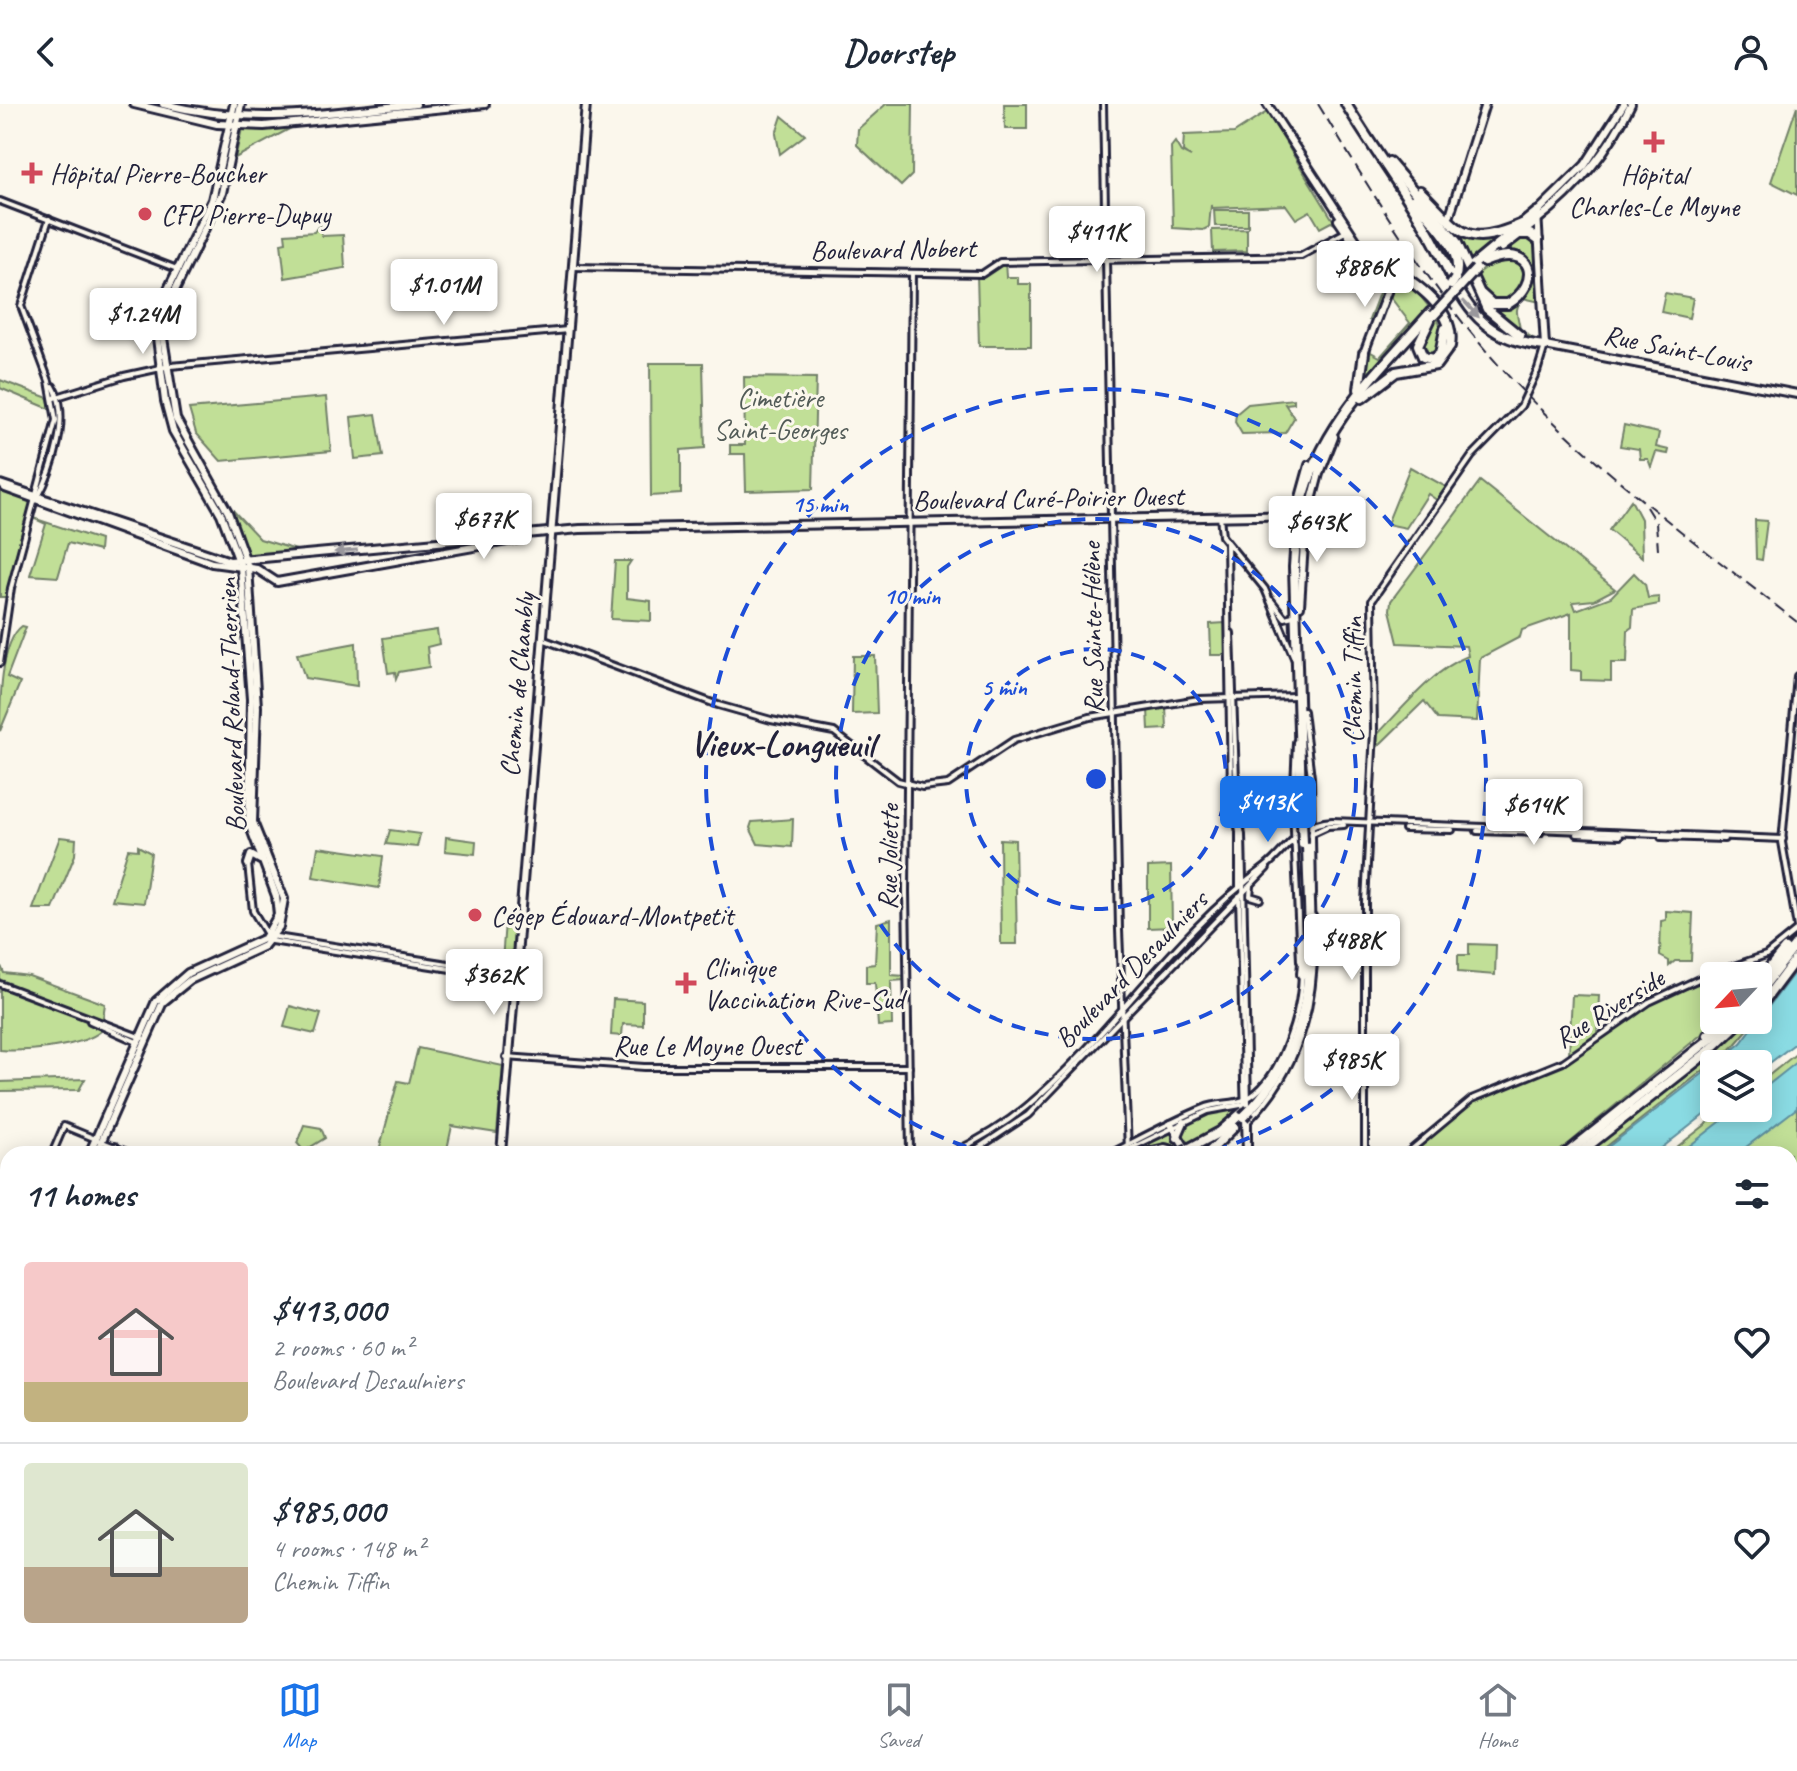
<!DOCTYPE html>
<meta charset="utf-8">
<style>
:root{--surface:#fff;--page:#f2f2f3;--text:#1f2937;--muted:#747a83;--line:#e0e1e3;--accent:#1a73e8}
body{margin:0;font-family:Caveat,sans-serif;background:var(--page);color:var(--text);height:100vh;display:flex;flex-direction:column;font-size:30px;white-space:nowrap}
*{box-sizing:border-box;margin:0}
p{font-size:26px;color:var(--muted)}
.icon{flex:none;width:44px;height:44px;fill:none;stroke:currentColor;stroke-width:2;stroke-linecap:round;stroke-linejoin:round}
.map{position:relative;flex:1;overflow:hidden}
.side{position:absolute;left:0px;top:1042px;width:1798px;height:514px;display:flex;flex-direction:column;background:var(--surface);border-radius:24px 24px 0 0;box-shadow:0 4px 20px #0003}
.side>*{flex:none}
.needle{width:52px;rotate:244deg}
.controls{position:absolute;left:1700px;top:858px;display:grid;gap:16px}
.controls a{display:grid;place-items:center;width:72px;height:72px;border-radius:8px;background:var(--surface);box-shadow:0 4px 20px #0003;font-size:40px}
.price{position:absolute;translate:-50% -68px;padding:0 18px;border-radius:8px;background:#fff;color:#222;font-size:26px;line-height:52px;filter:drop-shadow(0 2px 4px #0008)}
.price::after{content:'';position:absolute;left:50%;top:48px;width:24px;height:18px;margin-left:-12px;background:inherit;clip-path:polygon(0 0,100% 0,50% 100%)}
.price.active{background:var(--accent);color:#fff}
ul{padding:0;list-style:none}
li{display:flex;align-items:center;gap:24px;height:200px;padding:0 24px}
li+li{border-top:2px solid var(--line)}
li span{display:grid;place-items:center;flex:none;width:224px;height:160px;border-radius:8px;color:#555}
li>.icon{margin-inline-start:auto}
span .icon{width:96px;height:96px;fill:#fffc;stroke-width:1}
li b{font-size:34px}
h2{display:flex;justify-content:space-between;align-items:center;height:96px;padding:0 24px;font-size:34px}
header{display:flex;justify-content:space-between;align-items:center;height:104px;padding:0 24px;background:var(--surface);font-size:36px;font-weight:700}
.menu{display:flex;justify-content:space-around;align-items:center;height:112px;border-top:2px solid var(--line);background:var(--surface);font-size:22px;color:var(--muted)}
.menu a{display:grid;justify-items:center;gap:4px}
.menu .active{color:var(--accent)}
.map>svg:first-child{display:block}
.green{fill:#c1df97;stroke:#728069;stroke-width:2}
.water{fill:#8adbe3;stroke:#6091a0;stroke-width:2}
.lines{fill:none;stroke-linecap:round;stroke-linejoin:round}
.ferry{stroke:#415a6d;stroke-width:2;stroke-dasharray:10 8;stroke-linecap:butt}
.minor-casing{stroke:#22223b;stroke-width:10}
.major-casing{stroke:#22223b;stroke-width:12}
.highway-casing{stroke:#22223b;stroke-width:14}
.minor{stroke:#fbf7ec;stroke-width:4}
.major{stroke:#fbf7ec;stroke-width:6}
.highway{stroke:#fbf7ec;stroke-width:8}
.rail{stroke:#22223b;stroke-width:2;stroke-dasharray:12 6;stroke-linecap:butt}
.highway-bridge-casing{stroke:#22223b;stroke-width:14;stroke-linecap:butt}
.highway-bridge{stroke:#fbf7ec;stroke-width:8}
.oneway{fill:#99979c}
.ring{fill:none;stroke:#1d4ed8;stroke-width:4;stroke-dasharray:14 10}
.poi-dot{fill:#d1495b;stroke:#fbf7ec;stroke-width:3}
.labels{text-anchor:middle;dominant-baseline:central;stroke-width:6;stroke-linejoin:round;paint-order:stroke}
.poi-label{font-size:28px;fill:#22223b;stroke:#fbf7ec;text-anchor:start}
.street-label{font-size:28px;fill:#22223b;stroke:#fbf7ec}
.park-label{font-size:28px;fill:#525b57;stroke:#fbf7ec}
.district-label{font-size:36px;font-weight:bold;fill:#22223b;stroke:#fbf7ec}
.centre{fill:#1d4ed8;stroke:#fbf7ec;stroke-width:4}
.ring-label{font-size:24px;text-anchor:middle;font-weight:bold;fill:#1d4ed8;stroke:#fbf7ec;stroke-width:6;stroke-linejoin:round;paint-order:stroke}
</style>
<header><svg class="icon" aria-label="back" viewBox="0 0 24 24"><path d="M15 5l-7 7 7 7"/></svg>Doorstep<svg class="icon" aria-label="person" viewBox="0 0 24 24"><circle cx="12" cy="8" r="4"/><path d="M4 21q1-7 8-7t8 7"/></svg></header>
<div class="map">
<svg width="1797" height="1555" viewBox="0 0 1797 1555">
<rect width="100%" height="100%" fill="#fbf7ec"/>
<filter id="ink" filterUnits="userSpaceOnUse"><feTurbulence type="fractalNoise" baseFrequency=".0125" numOctaves="2"/><feDisplacementMap in="SourceGraphic" scale="16" xChannelSelector="R" yChannelSelector="G"/><feConvolveMatrix kernelMatrix="1 2 1 2 8 2 1 2 1" color-interpolation-filters="sRGB"/></filter>
<g filter="url(#ink)">
<g class="green">
<polygon points="886,0 913,0 912,71 901,82 857,41 858,25"/>
<polygon points="1004,0 1027,0 1027,25 1005,25"/>
<polygon points="1797,2 1797,91 1771,78"/>
<polygon points="1267,8 1336,121 1331,118 1320,124 1310,107 1296,115 1286,101 1212,104 1211,101 1209,123 1203,126 1173,124 1171,43 1175,38 1181,48 1191,53 1183,47 1184,31 1234,29"/>
<polygon points="782,12 805,31 780,50 776,30"/>
<polygon points="293,23 235,54 242,25"/>
<polygon points="1408,77 1466,131 1510,127 1472,160 1454,129"/>
<polygon points="1214,106 1248,106 1248,122 1215,122"/>
<polygon points="320,120 322,132 343,131 345,164 285,174 281,139 286,138 285,130 314,128"/>
<polygon points="1247,125 1247,147 1213,148 1212,126"/>
<path d="M1523,131l13,6 4,61 -17,-4c-11,13 -4,18 -3,32l16,10 -27,-12 -26,-28 29,4 18,-32 -17,-19 -17,1z"/>
<polygon points="1361,152 1389,172 1374,218 1369,216 1383,178 1356,166"/>
<path d="M1498,154l19,1 9,18c-8,17 -14,23 -32,25l-11,-10 -8,-17z"/>
<polygon points="1005,158 1006,173 1018,173 1018,180 1031,180 1031,242 979,242 977,170"/>
<polygon points="1397,176 1417,188 1430,204 1362,280 1363,259 1370,240 1371,248 1380,253 1410,219 1388,190"/>
<polygon points="1665,189 1693,194 1689,214 1661,208"/>
<polygon points="1437,213 1445,235 1433,253 1419,246"/>
<polygon points="650,259 703,259 705,344 681,346 681,390 651,392"/>
<polygon points="744,273 816,274 813,385 746,387 745,350 730,350 730,341 745,341"/>
<polygon points="0,276 48,294 50,305 0,284"/>
<polygon points="326,293 331,347 221,357 196,329 189,305"/>
<polygon points="1294,295 1294,299 1285,300 1294,314 1285,329 1242,330 1235,318 1236,310 1248,300"/>
<polygon points="376,310 383,352 355,355 351,313"/>
<polygon points="1624,321 1659,329 1656,343 1669,346 1668,350 1656,348 1651,363 1648,355 1640,355 1639,345 1620,342"/>
<polygon points="1410,363 1448,384 1438,397 1428,390 1406,424 1387,420"/>
<path d="M1480,377l135,108 -21,11 -21,2 3,8 35,-13 23,-24 11,11 3,14 11,-1v7l-26,5 -1,18 -4,3 -1,33h-16v18l-30,-1v-9l-10,-1v-57l-49,17 -2,7 -40,21 -3,63 -39,-2 -14,-18 -48,47v-12c26,-27 58,-67 92,-80l-2,-10 -68,-3 -8,-33 1,-9z"/>
<polygon points="0,385 30,397 30,410 7,493 0,493"/>
<polygon points="1631,396 1641,415 1642,453 1609,426"/>
<polygon points="227,400 260,435 303,448 247,451"/>
<polygon points="33,414 100,436 99,447 68,439 58,473 30,471 46,420"/>
<polygon points="1755,416 1767,417 1762,456 1756,455"/>
<polygon points="615,457 631,457 627,463 627,494 651,497 651,517 611,515"/>
<polygon points="1225,519 1226,551 1211,551 1210,520"/>
<path d="M22,522l4,1 -19,50 13,6 -20,48c0,-27 0,-89 22,-105z"/>
<polygon points="437,526 439,540 427,543 429,563 399,568 396,575 395,568 388,569 383,534"/>
<polygon points="356,539 357,582 305,574 297,550"/>
<polygon points="853,552 875,552 877,609 852,610"/>
<polygon points="1166,602 1167,625 1149,626 1148,605"/>
<polygon points="793,715 792,743 758,740 750,724 752,718"/>
<polygon points="390,726 420,730 417,743 386,740"/>
<polygon points="60,733 76,735 75,751 53,805 33,805"/>
<polygon points="446,733 476,737 475,750 445,747"/>
<polygon points="1000,735 1015,736 1017,840 1001,840"/>
<polygon points="138,742 151,749 144,799 112,796 128,745 138,746"/>
<polygon points="318,743 383,752 379,784 313,773"/>
<polygon points="1171,762 1172,823 1148,824 1148,763"/>
<polygon points="1666,807 1693,809 1691,857 1675,857 1669,862 1669,857 1660,852 1661,817 1666,816"/>
<polygon points="508,815 516,816 511,868 482,864 483,852 502,857 505,818"/>
<polygon points="891,815 891,871 905,872 905,876 891,877 892,921 878,922 875,879 866,879 866,861 875,860 877,819"/>
<polygon points="1201,822 1201,828 1128,904 1144,882"/>
<polygon points="1469,840 1496,841 1495,871 1458,868 1458,851 1469,851"/>
<path d="M0,860l4,9 25,3 76,28 -4,27c-18,16 -77,21 -101,19z"/>
<polygon points="1745,861 1748,872 1714,872 1714,916 1719,916 1556,1050 1408,1050 1474,996 1565,959 1648,900"/>
<polygon points="1572,891 1599,892 1597,930 1569,951"/>
<polygon points="613,895 643,897 643,921 623,920 622,932 611,931"/>
<polygon points="290,902 321,910 315,930 284,923"/>
<polygon points="1750,916 1756,916 1733,943 1597,1050 1583,1050 1714,951"/>
<polygon points="418,944 503,962 497,1029 452,1022 446,1050 378,1050 398,977 409,979"/>
<polygon points="1797,949 1797,1179 1790,1180 1790,1050 1668,1050 1727,1004 1758,1004 1758,980"/>
<polygon points="85,975 79,986 0,987 0,978"/>
<polygon points="1234,1003 1243,1004 1219,1026 1185,1043 1180,1033 1183,1021 1214,1007"/>
<polygon points="304,1021 321,1024 325,1034 304,1047 297,1039"/>
<polygon points="1172,1026 1183,1045 1129,1050 1130,1046"/>
<polygon points="1797,1242 1797,1390 1790,1396 1790,1244"/>
<polygon points="1236,1548 1399,1548 1414,1555 1238,1555"/>
<polygon points="1435,1548 1528,1548 1528,1549 1517,1555 1436,1555"/>
</g>
<g class="water">
<polygon points="1797,865 1797,938 1758,968 1758,960 1715,960 1741,939"/>
<polygon points="1797,958 1797,1004 1737,1050 1679,1050 1738,1004 1758,1004 1758,989"/>
<polygon points="1714,961 1714,1003 1654,1050 1599,1050"/>
<polygon points="0,1233 8,1235 8,1548 1164,1548 1150,1555 0,1555"/>
<polygon points="1797,1390 1797,1555 1517,1555 1534,1548 1790,1548 1790,1396"/>
</g>
<g class="lines">
<g class="ferry">
<polyline points="1790,1469 1797,1469"/>
<polyline points="1790,1482 1797,1484"/>
<polyline points="0,1526 8,1527"/>
<polyline points="248,1548 339,1555"/>
<polyline points="779,1548 791,1555"/>
<polyline points="1616,1555 1628,1548"/>
</g>
<g class="minor-casing">
<g id="minor">
<polyline points="1103,0 1119,826 1128,1046"/>
<polyline points="0,97 177,165"/>
<polyline points="573,163 982,170 1000,158 1301,152 1347,127"/>
<polyline points="1537,268 1545,242"/>
<polyline points="54,294 124,272 170,262 568,226"/>
<path d="M37,395c16,-29 34,-83 16,-113"/>
<polyline points="1220,412 1222,432 1265,485 1295,556"/>
<polyline points="1227,439 1231,688 1239,728 1239,783"/>
<polyline points="1271,496 1285,514 1293,512"/>
<polyline points="1231,529 1237,705 1242,731 1248,1000"/>
<polyline points="542,535 718,601 771,616 834,628 898,677 922,683 948,680 1014,636 1090,613 1199,595 1296,592"/>
<polyline points="0,559 11,484 56,316 49,277 21,202 49,115"/>
<polyline points="1797,572 1782,738 1797,823"/>
<polyline points="1303,607 1311,673 1313,791"/>
<polyline points="1296,638 1293,705 1300,857"/>
<polyline points="1405,725 1452,726"/>
<polyline points="1477,727 1540,729"/>
<polyline points="1577,730 1620,732"/>
<polyline points="1661,733 1724,735"/>
<polyline points="1289,740 1328,722 1344,721"/>
<polyline points="248,760 253,807 271,837 515,875"/>
<polyline points="1251,782 1250,792 1260,795"/>
<polyline points="1239,792 1246,1050"/>
<polyline points="270,832 512,870 515,875"/>
<polyline points="1750,872 1751,857"/>
<polyline points="0,880 142,934"/>
<polyline points="90,917 137,938"/>
<polyline points="506,953 644,963 909,963"/>
<polyline points="1248,1016 1248,1050"/>
<path d="M1248,1017c56,-54 71,-131 65,-205"/>
<polyline points="52,1050 64,1022 132,1050"/>
<polyline points="910,1050 906,787 912,169"/>
<path d="M950,1050c27,-13 54,-29 77,-48 86,-72 146,-172 237,-238 24,-18 33,-45 68,-47l451,18"/>
<polyline points="969,1050 1028,1011 1267,764"/>
<path d="M1110,1050c31,-16 62,-33 94,-46 13,-6 30,-3 42,-9 36,-18 55,-88 56,-125"/>
<polyline points="1119,1050 1208,1007 1246,1000"/>
<polyline points="1365,1050 1365,798 1374,627 1372,496 1472,352 1521,302 1537,267"/>
<polyline points="1406,1050 1472,995 1563,958 1649,898 1705,872 1766,851 1797,826"/>
<polyline points="8,1159 4,1172 8,1184"/>
<polyline points="0,1185 8,1181"/>
<polyline points="1790,1224 1797,1254"/>
</g>
</g>
<g class="major-casing">
<g id="major">
<polyline points="134,0 217,20 264,22 485,0"/>
<path d="M163,0c88,22 165,9 253,0"/>
<polyline points="1267,0 1358,139 1395,167 1364,249"/>
<polyline points="1624,0 1585,61 1537,108 1545,242 1797,290"/>
<polyline points="1450,111 1485,0"/>
<polyline points="1338,116 1361,150 1393,171"/>
<path d="M1536,117c41,-32 73,-70 95,-117"/>
<polyline points="0,380 230,457 580,425 1307,411"/>
<polyline points="5,384 212,459 257,465 277,478 519,435"/>
<polyline points="1294,415 1309,361"/>
<polyline points="1300,502 1305,423 1320,366"/>
<polyline points="248,760 251,751 260,756"/>
<polyline points="1171,1020 1189,1050"/>
<polyline points="1177,1034 1184,1018"/>
<polyline points="99,1047 115,1043"/>
<polyline points="89,1050 156,897 188,869 265,834 278,811 276,792 249,720 251,595 241,463 221,410 173,327 165,297 156,226 162,197 212,96 234,0"/>
<polyline points="96,1050 163,898 190,876 264,842 279,823 284,795 253,718 257,603 248,463 228,408 176,315 163,234 169,199 222,89 241,0"/>
<polyline points="501,1050 586,0"/>
<polyline points="1127,1050 1128,1046"/>
<polyline points="1438,1548 1440,1555"/>
</g>
</g>
<g class="highway-casing">
<g id="highway">
<path d="M1346,0c25,42 55,82 80,124 33,55 39,111 119,118"/>
<polyline points="1389,58 1456,137 1487,205 1520,232"/>
<path d="M1420,87c41,40 43,59 102,33"/>
<path d="M1414,95c17,22 52,50 41,80"/>
<polyline points="1520,130 1530,130 1538,136"/>
<polyline points="1502,143 1536,117"/>
<polyline points="1473,161 1537,108"/>
<path d="M1481,190l11,10h16c34,-20 27,-64 -24,-42"/>
<polyline points="1430,216 1418,241 1423,253 1433,255 1440,250 1445,225"/>
<polyline points="1359,285 1364,249"/>
<path d="M1362,294l34,-26 40,-7 14,-19c6,-33 -30,-60 -55,-75"/>
<polyline points="1320,366 1333,333"/>
<path d="M1301,402c19,-80 77,-134 130,-194"/>
<polyline points="1297,419 1294,463 1301,692"/>
<polyline points="1302,870 1305,835"/>
<polyline points="1758,878 1785,845"/>
<polyline points="1758,890 1797,839"/>
<polyline points="1758,905 1797,853"/>
<polyline points="1708,931 1724,916"/>
<path d="M1250,1006c75,-79 59,-166 57,-266"/>
<polyline points="1188,1045 1220,1028 1243,1008"/>
<polyline points="1144,1050 1165,1045 1183,1050"/>
<polyline points="1207,1050 1234,1023"/>
<polyline points="1566,1050 1734,916"/>
<polyline points="1578,1050 1708,948 1742,916"/>
<polyline points="0,1193 8,1191"/>
<polyline points="0,1209 8,1209"/>
<polyline points="0,1215 8,1216"/>
</g>
</g>
<use href="#minor" class="minor"/>
<use href="#major" class="major"/>
<use href="#highway" class="highway"/>
<g class="rail">
<path d="M1318,0c56,92 111,184 184,265 87,96 193,173 295,253"/>
<polyline points="1646,403 1656,419 1658,445"/>
</g>
<g class="highway-bridge-casing">
<g id="highway-bridge">
<polyline points="1451,181 1455,175"/>
<polyline points="1434,211 1476,165"/>
<polyline points="1297,419 1301,402"/>
<polyline points="1301,692 1303,740"/>
<polyline points="1243,1013 1250,1006"/>
<polyline points="1177,1050 1188,1045"/>
</g>
</g>
<use href="#highway-bridge" class="highway-bridge"/>
</g>
<defs><path id="oneway-solid" d="M-6-.8H1V-3.2L6.5 0L1 3.2V.8H-6Z" transform="scale(2)"/></defs>
<g class="oneway">
<use href="#oneway-solid" transform="translate(1471 205) rotate(47)"/>
<use href="#oneway-solid" transform="translate(346 447) rotate(174)"/>
</g>
</g>
<g class="ring">
<circle cx="1096" cy="675" r="130"/>
<circle cx="1096" cy="675" r="260"/>
<path d="M989 1050A390 390 0 1 1 1203 1050"/>
</g>
<g class="poi-dot">
<path d="M1650 26h8v8h8v8h-8v8h-8v-8h-8v-8h8z"/>
<path d="M28 57h8v8h8v8h-8v8h-8v-8h-8v-8h8z"/>
<circle cx="145" cy="110" r="8"/>
<circle cx="475" cy="811" r="8"/>
<path d="M682 867h8v8h8v8h-8v8h-8v-8h-8v-8h8z"/>
</g>
<g class="labels">
<g class="poi-label">
<text x="50" y="69">Hôpital Pierre-Boucher</text>
<text x="1654" y="70" text-anchor="middle">Hôpital<tspan x="1654" dy="32">Charles-Le Moyne</tspan></text>
<text x="161" y="110">CFP Pierre-Dupuy</text>
<text x="491" y="811">Cégep Édouard-Montpetit</text>
<text x="704" y="863">Clinique<tspan x="704" dy="32">Vaccination Rive-Sud</tspan></text>
</g>
<g class="street-label">
<text transform="translate(893 145) rotate(-1)">Boulevard Nobert</text>
<text transform="translate(1677 244) rotate(11)">Rue Saint-Louis</text>
<text transform="translate(1048 394) rotate(-1)">Boulevard Curé-Poirier Ouest</text>
<text transform="translate(1092 524) rotate(-91)">Rue Sainte-Hélène</text>
<text transform="translate(1352 576) rotate(-90)">Chemin Tiffin</text>
<text transform="translate(517 581) rotate(-85)">Chemin de Chambly</text>
<text transform="translate(231 601) rotate(-92)">Boulevard Roland-Therrien</text>
<text transform="translate(888 753) rotate(-89)">Rue Joliette</text>
<text transform="translate(1131 865) rotate(-46)">Boulevard Desaulniers</text>
<text transform="translate(1609 904) rotate(-32)">Rue Riverside</text>
<text x="707" y="941">Rue Le Moyne Ouest</text>
</g>
<g class="park-label">
<text x="780" y="293">Cimetière<tspan x="780" dy="32">Saint-Georges</tspan></text>
</g>
<g class="district-label">
<text x="782" y="640">Vieux-Longueuil</text>
</g>
</g>
<circle cx="1096" cy="675" r="12" class="centre"/>
<g class="ring-label">
<text x="820" y="408">15 min</text>
<text x="912" y="500">10 min</text>
<text x="1004" y="591">5 min</text>
</g>
</svg>
<div class="controls">
<a><svg class="needle" viewBox="-14 -14 28 28"><path d="M0-13l5 13h-10z" fill="#e53935"/><path d="M0 13l5-13h-10z" fill="#747a83"/></svg></a>
<a><svg class="icon" aria-label="layers" viewBox="0 0 24 24"><path d="M12 4l9 5-9 5-9-5zM3 14l9 5 9-5"/></svg></a>
</div>
<b class="price" style="left:1097px;top:170px">$411K</b>
<b class="price" style="left:1365px;top:205px">$886K</b>
<b class="price" style="left:444px;top:223px">$1.01M</b>
<b class="price" style="left:143px;top:252px">$1.24M</b>
<b class="price" style="left:484px;top:457px">$677K</b>
<b class="price" style="left:1317px;top:460px">$643K</b>
<b class="price active" style="left:1268px;top:740px">$413K</b>
<b class="price" style="left:1534px;top:743px">$614K</b>
<b class="price" style="left:1352px;top:878px">$488K</b>
<b class="price" style="left:494px;top:913px">$362K</b>
<b class="price" style="left:1352px;top:998px">$985K</b>
<section class="side">
<h2>11 homes<svg class="icon" aria-label="filters" viewBox="0 0 24 24"><path d="M4 7h16M4 17h16"/><circle cx="9" cy="7" r="2"/><circle cx="15" cy="17" r="2"/></svg></h2>
<ul>
<li><span style="background:linear-gradient(#f6c9c9 75%,#c2b280 0)"><svg class="icon" aria-label="home" viewBox="0 0 24 24"><path d="M3 11l9-7 9 7M6 9v11h12V9"/></svg></span><div><b>$413,000</b><p>2 rooms · 60 m²</p><p>Boulevard Desaulniers</p></div><svg class="icon" aria-label="heart" viewBox="0 0 24 24"><path d="M12 20l-8-8c-3-5 5-10 8-4 3-6 11-1 8 4z"/></svg></li>
<li><span style="background:linear-gradient(#dfe7d0 65%,#b9a48a 0)"><svg class="icon" aria-label="home" viewBox="0 0 24 24"><path d="M3 11l9-7 9 7M6 9v11h12V9"/></svg></span><div><b>$985,000</b><p>4 rooms · 148 m²</p><p>Chemin Tiffin</p></div><svg class="icon" aria-label="heart" viewBox="0 0 24 24"><path d="M12 20l-8-8c-3-5 5-10 8-4 3-6 11-1 8 4z"/></svg></li>
</ul>
</section>
</div>
<nav class="menu">
<a class="active"><svg class="icon" aria-label="map" viewBox="0 0 24 24"><path d="M3 6l6-2 6 2 6-2v14l-6 2-6-2-6 2zM9 4v14M15 6v14"/></svg>Map</a>
<a><svg class="icon" aria-label="saved" viewBox="0 0 24 24"><path d="M7 4h10v16l-5-4-5 4z"/></svg>Saved</a>
<a><svg class="icon" aria-label="home" viewBox="0 0 24 24"><path d="M3 11l9-7 9 7M6 9v11h12V9"/></svg>Home</a>
</nav>
